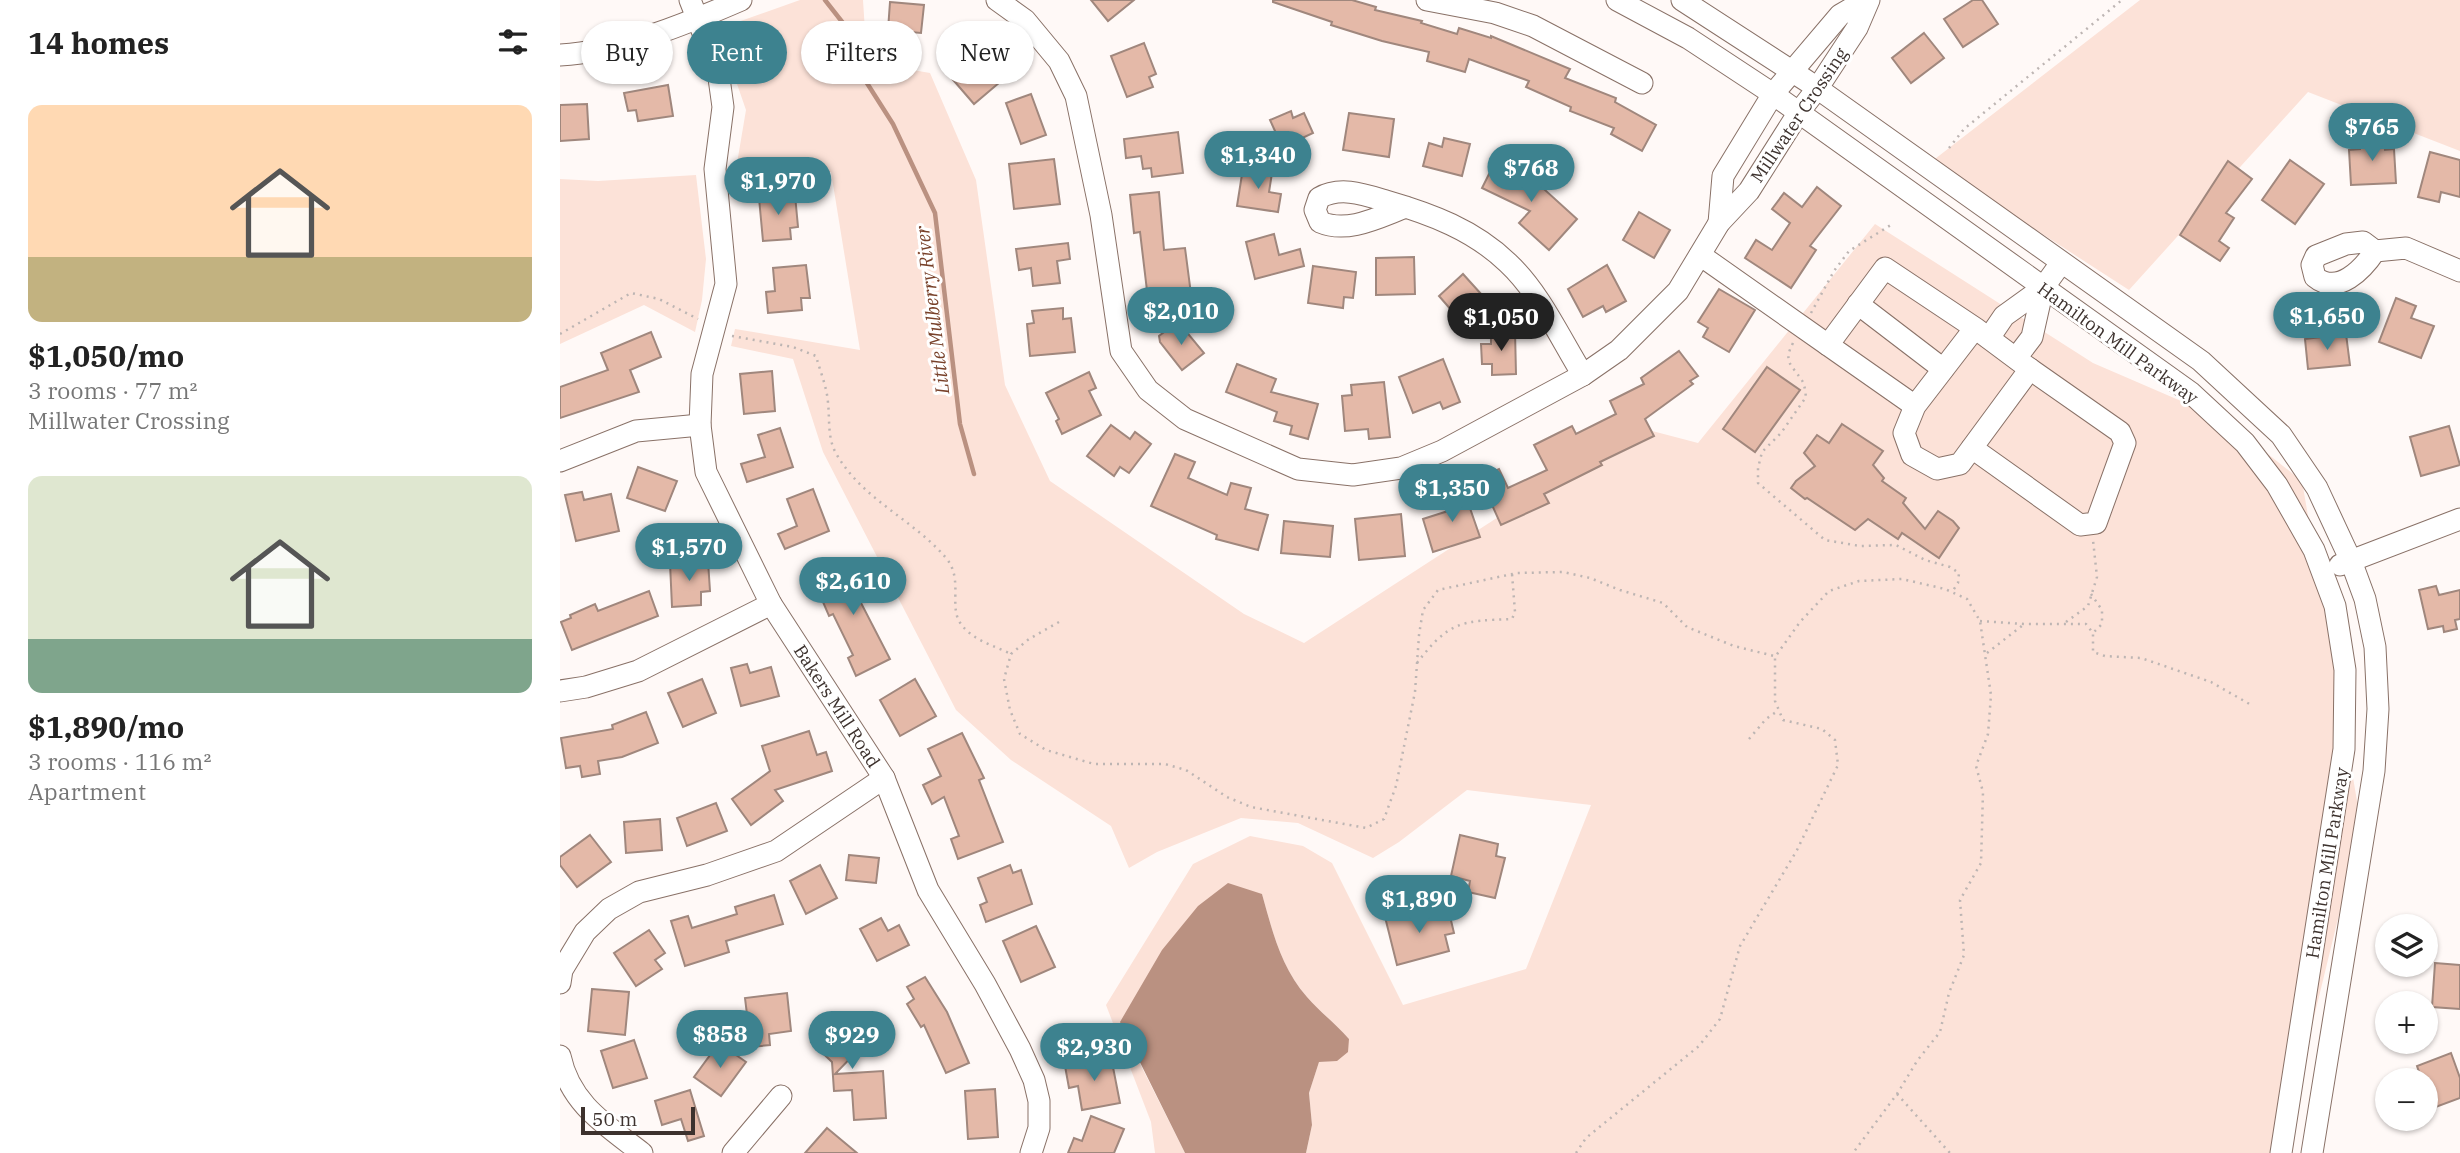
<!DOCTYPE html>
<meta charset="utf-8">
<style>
:root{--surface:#fff;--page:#f6f6f6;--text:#222;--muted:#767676;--accent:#3d828f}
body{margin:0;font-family:"IBM Plex Serif",serif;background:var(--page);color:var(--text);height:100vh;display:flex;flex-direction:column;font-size:26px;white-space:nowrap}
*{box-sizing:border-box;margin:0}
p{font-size:23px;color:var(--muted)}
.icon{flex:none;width:38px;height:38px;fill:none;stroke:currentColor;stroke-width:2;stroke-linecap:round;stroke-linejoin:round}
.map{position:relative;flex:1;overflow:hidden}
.sheet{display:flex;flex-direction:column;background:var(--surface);width:560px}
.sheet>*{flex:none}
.guide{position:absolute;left:21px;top:21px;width:665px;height:63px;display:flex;gap:14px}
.buttons{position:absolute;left:1815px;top:914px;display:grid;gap:14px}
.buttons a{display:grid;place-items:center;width:63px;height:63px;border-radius:50%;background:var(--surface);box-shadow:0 2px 5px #0004;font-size:35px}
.scale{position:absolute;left:21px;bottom:18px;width:114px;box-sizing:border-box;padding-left:7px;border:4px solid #3d322e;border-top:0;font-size:19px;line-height:24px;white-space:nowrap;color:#3d322e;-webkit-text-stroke:5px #fff;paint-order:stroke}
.price{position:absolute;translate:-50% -60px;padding:0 16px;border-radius:24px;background:var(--accent);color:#fff;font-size:23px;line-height:46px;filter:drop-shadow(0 2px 4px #0008)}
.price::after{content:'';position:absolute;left:50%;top:42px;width:21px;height:16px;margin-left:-10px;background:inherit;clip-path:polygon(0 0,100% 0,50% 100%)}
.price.on{background:#222;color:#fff}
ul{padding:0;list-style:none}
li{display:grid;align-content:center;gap:14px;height:371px;padding:0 28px}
li span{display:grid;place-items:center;height:217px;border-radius:14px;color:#555}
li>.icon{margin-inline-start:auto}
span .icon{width:126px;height:126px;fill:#fffc;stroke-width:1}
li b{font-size:30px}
h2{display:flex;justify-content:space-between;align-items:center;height:84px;padding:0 28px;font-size:30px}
.pill{padding:0 24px;border-radius:32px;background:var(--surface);box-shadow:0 2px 5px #0004;font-size:24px;line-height:63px}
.pill.on{background:var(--accent);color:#fff}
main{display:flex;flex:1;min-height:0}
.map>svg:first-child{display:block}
.green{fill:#fce2d8}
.water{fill:#ba9181}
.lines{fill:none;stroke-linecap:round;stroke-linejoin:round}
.stream{stroke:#ba9181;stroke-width:4.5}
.building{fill:#e4b9a8;stroke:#a0877d;stroke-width:2}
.minor-casing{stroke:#897167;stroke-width:23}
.path{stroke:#bdb5b3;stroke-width:2.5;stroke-dasharray:2 5;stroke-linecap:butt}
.minor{stroke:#fff;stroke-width:21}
.labels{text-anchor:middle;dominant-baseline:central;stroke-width:6;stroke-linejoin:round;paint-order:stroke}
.street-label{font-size:18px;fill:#3d322e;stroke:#fff}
.water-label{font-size:19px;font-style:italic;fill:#78412a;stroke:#fff}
</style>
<main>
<section class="sheet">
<h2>14 homes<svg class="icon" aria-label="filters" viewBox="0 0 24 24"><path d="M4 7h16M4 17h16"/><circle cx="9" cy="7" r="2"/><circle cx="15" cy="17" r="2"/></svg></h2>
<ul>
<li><span style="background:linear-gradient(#ffd9b3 70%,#c2b280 0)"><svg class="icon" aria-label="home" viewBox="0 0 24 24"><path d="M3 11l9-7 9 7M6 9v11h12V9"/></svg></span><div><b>$1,050/mo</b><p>3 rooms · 77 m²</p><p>Millwater Crossing</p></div></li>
<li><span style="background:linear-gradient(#dfe7d0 75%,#7fa58c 0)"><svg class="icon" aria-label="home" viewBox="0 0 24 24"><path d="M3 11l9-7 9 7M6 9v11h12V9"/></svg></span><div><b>$1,890/mo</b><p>3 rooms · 116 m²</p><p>Apartment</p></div></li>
</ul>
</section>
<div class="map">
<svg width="1900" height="1153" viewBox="0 0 1900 1153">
<rect width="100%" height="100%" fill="#fff9f7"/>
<g class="green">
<path d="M240,0h63l4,62 63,11 46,107 29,205 45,96 194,133 60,29 333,-216 61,16 177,-219 218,139 132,57 77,61 59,343 -80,329h-975l6,-28 -3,-32 10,-31 18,-2 12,-21c-13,-15 -29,-27 -42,-42 -26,-29 -35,-67 -45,-103l-132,150 55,109h-30l-4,-31 -45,-117 87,-141 57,-28 53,10 29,17 71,142 123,-36 65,-164 -124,-15 -68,52 -26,16 -75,-35 -57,-5 -84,34 -28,16 -18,-42 -100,-66 -55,-50 -133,-258 -30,-93 -62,-13 4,-17 125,21 -29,-178 -97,9 12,-71 -28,-81z"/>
<polygon points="1580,0 1900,0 1900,151 1748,92 1569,290 1371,162"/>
<polygon points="136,175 146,259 142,300 135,332 84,305 0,344 0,179 38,181"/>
</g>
<path class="water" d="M668,883l34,11c10,36 19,74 45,103 13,15 29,27 42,42l-1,13 -11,9 -18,1 -10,31 3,32 -6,28h-121l-65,-131 42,-72 36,-44z"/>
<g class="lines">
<polyline class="stream" points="265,0 283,23 305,80 333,124 375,213 400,424 414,474"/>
</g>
<g class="building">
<polygon points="531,0 574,0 548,21"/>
<polygon points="713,0 792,0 816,7 815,10 862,21 861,23 897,34 899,28 931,38 931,36 1010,69 1005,78 1056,98 1055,102 1096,125 1082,151 1051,134 1054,128 1010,111 1011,107 966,87 969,81 909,59 905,72 867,61 869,52 822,41 771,25 772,22 713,2"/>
<polygon points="1413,0 1422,0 1438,24 1403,47 1384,19"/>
<polygon points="330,2 364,5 361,33 328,30"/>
<polygon points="1364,33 1384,58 1351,83 1332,58"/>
<polygon points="421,34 435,51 428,56 446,77 414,104 382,67"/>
<polygon points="584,43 596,74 589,77 593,87 567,97 551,56"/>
<polygon points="108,85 113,116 78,121 76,110 68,111 64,93"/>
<polygon points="471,94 486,135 461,144 446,103"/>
<polygon points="27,104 29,139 0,141 0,105"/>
<polygon points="731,111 733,118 744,113 753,133 740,139 747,156 730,164 710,120"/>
<polygon points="789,113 834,119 829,157 783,150"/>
<polygon points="618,132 623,173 592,177 591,168 583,169 581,156 566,158 564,139"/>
<polygon points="1824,137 1825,150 1834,149 1836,183 1791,185 1789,150 1800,149 1800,138"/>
<polygon points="884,138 910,144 902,176 863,166 869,143 882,147"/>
<polygon points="1870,152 1900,160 1900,197 1881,192 1879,202 1858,197"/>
<polygon points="494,159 500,204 454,209 449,164"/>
<polygon points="1730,160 1764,184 1735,224 1702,200"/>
<polygon points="1668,161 1692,179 1666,213 1674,218 1659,241 1669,248 1660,261 1620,235"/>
<polygon points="935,162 974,180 1017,219 989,250 959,223 970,211 922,188"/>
<polygon points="683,168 712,173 709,192 721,194 718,212 677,206"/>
<polygon points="1257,187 1281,206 1250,246 1256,250 1231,288 1185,258 1196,240 1212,250 1230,223 1212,209 1224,193 1242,207"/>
<polygon points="599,192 604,250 625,248 631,294 588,299 580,232 574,233 570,195"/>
<polygon points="235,195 238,227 230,228 231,239 203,241 199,198"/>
<polygon points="1079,212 1110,230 1094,258 1063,240"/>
<polygon points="714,234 719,255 740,249 744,266 695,279 686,242"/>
<polygon points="508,243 510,259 497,261 500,283 473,286 471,268 459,270 456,249"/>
<polygon points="854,257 855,294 816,295 816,258"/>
<polygon points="246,265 250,298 241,298 242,310 208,313 206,292 215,291 213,268"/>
<polygon points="1047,265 1066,301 1046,312 1043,306 1023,317 1008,289"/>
<polygon points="753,266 796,272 793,298 784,297 783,308 748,303"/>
<polygon points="903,274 931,305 906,327 879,296"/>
<polygon points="1159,289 1195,310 1169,352 1143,337 1148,328 1138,322"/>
<polygon points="1836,298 1856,306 1851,318 1874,326 1861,358 1819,342"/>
<polygon points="503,308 503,319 511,318 515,352 470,356 467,324 474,323 472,311"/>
<polygon points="612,326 619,334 625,330 644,353 622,370 600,342 599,336"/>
<polygon points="955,331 956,374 932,375 932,364 922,364 921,344 931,344 931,332"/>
<polygon points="91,332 101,357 70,370 79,392 0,418 0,387 48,370 41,353"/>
<polygon points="1786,334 1790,365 1748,369 1745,339"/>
<polygon points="1119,351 1138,376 1130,381 1133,384 1085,419 1094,436 1040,462 1042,465 984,494 989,503 941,525 920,478 939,469 948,488 987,470 974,445 1012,426 1016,434 1056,414 1050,401 1084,384 1081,378"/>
<polygon points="883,359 900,402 883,409 880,402 853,413 839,377"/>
<polygon points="677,364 716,379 711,392 758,404 748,439 730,434 732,426 714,421 717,412 666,392"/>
<polygon points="1207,367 1240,390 1195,452 1163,429"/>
<polygon points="212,371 215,411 184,414 180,374"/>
<polygon points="529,372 536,388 529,391 541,415 502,434 496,421 499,419 486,393"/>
<polygon points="824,382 830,437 809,439 808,429 785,431 782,396 792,395 791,385"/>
<polygon points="1282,424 1323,451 1313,465 1324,478 1322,481 1346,498 1343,503 1365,529 1378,511 1393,521 1399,528 1379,558 1342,533 1338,539 1308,519 1295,530 1247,498 1245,499 1231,488 1236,481 1255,466 1244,453 1257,435 1269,443"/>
<polygon points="551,425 570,439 575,432 591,444 569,473 560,467 554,476 527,456"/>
<polygon points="1889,426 1900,465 1861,476 1850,437"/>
<polygon points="220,428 233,467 187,482 181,464 205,457 198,435"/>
<polygon points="615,454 635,462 628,478 667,495 671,483 691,488 685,509 708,515 698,550 656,539 657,535 591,506"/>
<polygon points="78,467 117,481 105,511 67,498"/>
<polygon points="253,489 269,531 225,549 218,534 237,526 227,499"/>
<polygon points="904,491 920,537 873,552 863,519 888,511 884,498"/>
<polygon points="22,492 24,500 51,494 59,531 16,541 5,495"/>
<polygon points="841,514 845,556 799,560 795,519"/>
<polygon points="724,521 773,526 770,557 721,553"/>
<polygon points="148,561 150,591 141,592 141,605 112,607 110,563"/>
<polygon points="286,562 292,575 301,571 312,595 300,601 330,659 296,676 288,658 293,655 273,614 269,616 260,595 267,592 259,575"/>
<polygon points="1876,586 1879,595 1900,590 1900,619 1895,620 1897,629 1884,632 1883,626 1868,629 1859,590"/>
<polygon points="89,591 98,616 12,650 1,622 11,618 10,615 35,604 38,611"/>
<polygon points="187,664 190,673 211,667 219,696 181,706 171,668"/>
<polygon points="142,679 156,713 123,727 108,693"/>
<polygon points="355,679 376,716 340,736 320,700"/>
<polygon points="86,712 98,743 62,757 38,761 40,774 22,777 20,766 6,768 1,738 53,729 52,725"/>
<polygon points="249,731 257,755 266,752 272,771 215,790 223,801 191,825 172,799 210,771 202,746"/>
<polygon points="402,733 424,778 419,780 443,842 398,859 391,839 399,836 384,797 372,804 363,785 381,776 368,749"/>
<polygon points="156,803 167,831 127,846 117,818"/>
<polygon points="100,819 102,850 66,853 64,822"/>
<polygon points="30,835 51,862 17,887 0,865 0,857"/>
<polygon points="900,835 938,844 936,856 945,858 935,898 908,892 910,881 891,876"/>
<polygon points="289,855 319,858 316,883 286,880"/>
<polygon points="260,865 277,898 246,914 230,881"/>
<polygon points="450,865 453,873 461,870 472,904 426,922 420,905 427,902 418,878"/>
<polygon points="214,895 223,924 166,941 169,952 125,966 111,921 128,916 132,928 177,914 175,907"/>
<polygon points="869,908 872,917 889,912 894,933 885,935 889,951 837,965 825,917 838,913 839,916"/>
<polygon points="321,918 328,931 339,925 349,945 317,961 300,929"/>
<polygon points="476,926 495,967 461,982 443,941"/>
<polygon points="89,930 105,953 95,960 102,969 76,986 54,953"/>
<polygon points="1875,963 1900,965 1900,1009 1872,1007"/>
<polygon points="365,977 387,1012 409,1063 386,1073 364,1025 361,1027 347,1004 354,999 347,987"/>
<polygon points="32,989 69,992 65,1035 28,1031"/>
<polygon points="227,993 231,1031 209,1034 210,1045 191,1047 185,998"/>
<polygon points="280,1013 292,1026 287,1031 302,1046 275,1074 323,1071 326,1118 294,1120 292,1090 274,1091 272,1062 251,1042"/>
<polygon points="74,1040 87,1078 53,1088 41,1051"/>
<polygon points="159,1043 186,1062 161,1096 134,1077"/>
<polygon points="1891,1053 1900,1078 1900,1098 1873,1108 1866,1089 1866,1080 1862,1080 1857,1066"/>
<polygon points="551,1057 560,1103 522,1110 518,1086 509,1088 505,1066"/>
<polygon points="435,1089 438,1137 408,1139 405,1091"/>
<polygon points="130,1090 144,1136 128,1141 121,1119 102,1125 95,1101"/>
<polygon points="531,1116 564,1129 554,1153 508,1153 514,1138 522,1141"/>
<polygon points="267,1128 297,1153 245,1153"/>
</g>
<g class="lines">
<g class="minor-casing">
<g id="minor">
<polyline points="130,0 158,71 163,107 155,169 166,284 142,374 140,425 146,472 211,604 324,778 368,890 425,984 460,1049 474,1080 479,1101 479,1128 471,1153"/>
<polyline points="437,0 465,20 499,61 516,96 541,215 561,351 588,390 625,419 738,469 793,475 841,468 882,451 1023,375 1059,350 1118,291 1159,223 1189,191 1239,112 1257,89 1297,28 1309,0"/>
<polyline points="867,0 935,13 973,26 1082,83"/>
<polyline points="1057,0 1128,38 1213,94 1630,392 1685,443 1717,485 1754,550 1775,606 1785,670 1784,749 1721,1153"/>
<polyline points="1122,0 1247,81 1641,361 1721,435 1757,488 1791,561 1805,599 1815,647 1818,709 1814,771 1752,1153"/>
<path d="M0,55c58,-3 128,-32 181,-55"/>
<path d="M846,207c-27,10 -58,27 -86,15l-5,-12 4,-12c21,-12 44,-4 67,3 45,13 88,29 122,62 32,30 52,75 75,112"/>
<polyline points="1159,223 1163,176 1213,94 1280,15 1306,0"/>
<path d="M1803,242l12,9c-12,18 -37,45 -60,26l-3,-12 4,-9 30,-12z"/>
<polyline points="1815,251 1846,248 1900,271"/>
<polyline points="1140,255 1268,345"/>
<polyline points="1298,304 1383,369"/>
<polyline points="1429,338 1444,316 1483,288 1501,263"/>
<polyline points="1456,358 1472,337 1483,288"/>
<polyline points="1355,406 1268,345 1325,268 1415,328 1470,369 1400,464 1377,469 1352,455 1344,433 1355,406 1415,328"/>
<polyline points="1412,448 1520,525 1536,523 1565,443 1560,432 1470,369"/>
<polyline points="0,461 76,431 140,425"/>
<polyline points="1780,565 1900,519"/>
<polyline points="0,691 26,687 78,671 211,604"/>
<polyline points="0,983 2,970 25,932 49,909 79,892 147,875 216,851 324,778"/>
<path d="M0,1056c10,48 46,69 82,97"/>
<polyline points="173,1153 221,1096"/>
</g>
</g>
<g class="path">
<polyline points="1389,148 1404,129 1562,0"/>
<polyline points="1251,313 1274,271 1289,251 1334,223"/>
<polyline points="0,334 71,293 99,299 138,319"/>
<path d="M172,336l61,11 23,9c4,15 11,31 12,47 2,17 -1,36 9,52 26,45 77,65 109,103 18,21 2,49 15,66 11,16 34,22 50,30"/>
<path d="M1233,343c-10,19 -2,21 8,36 4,5 4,12 5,18l-25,36 -19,19 -4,16v15l67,57 35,6 36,-1 29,15 25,7 9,6 -1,10 -6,9"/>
<polyline points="1531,594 1542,610 1542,624 1533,633"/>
<polyline points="1420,621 1464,624 1526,624 1533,633 1533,652 1545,656 1581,658 1651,682 1693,706"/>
<polyline points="499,622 469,639 451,654 444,679 450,710 460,734 486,750 534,764 605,764 626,770 667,797 691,807 806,828 824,819 836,786 855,692 859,635 863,610 878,590 957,573 1003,572 1030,578 1060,590 1103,603 1127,627 1174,646 1214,656"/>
<polyline points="1506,622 1528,606 1537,577 1533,540"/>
<polyline points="1427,653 1463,625"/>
<path d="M857,663c32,-42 44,-42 95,-44l3,-7 -3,-38"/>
<polyline points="1189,739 1206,719 1219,710"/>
<polyline points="1337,1094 1390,1153"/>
<polyline points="1016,1153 1026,1138 1139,1046 1160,1019 1180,946 1237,850 1278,765 1275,740 1262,729 1223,720 1215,701 1215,657 1240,622 1269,591 1299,581 1342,579 1385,589 1407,599 1420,621 1431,695 1428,734 1416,766 1423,792 1421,863 1400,900 1404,955 1389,993 1380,1032 1357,1061 1337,1094 1293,1153"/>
</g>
<use href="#minor" class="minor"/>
</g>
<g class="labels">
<g class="street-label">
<text transform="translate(1239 115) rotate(-56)">Millwater Crossing</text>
<text transform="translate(1558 343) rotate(36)">Hamilton Mill Parkway</text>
<text transform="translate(277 706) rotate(57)">Bakers Mill Road</text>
<text transform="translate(1767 863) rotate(-81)">Hamilton Mill Parkway</text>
</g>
<g class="water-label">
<text transform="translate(372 310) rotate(-97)">Little Mulberry River</text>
</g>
</g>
</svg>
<div class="buttons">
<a><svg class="icon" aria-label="layers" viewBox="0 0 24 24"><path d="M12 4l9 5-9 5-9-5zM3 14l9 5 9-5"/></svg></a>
<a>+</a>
<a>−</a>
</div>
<div class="scale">50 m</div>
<b class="price" style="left:1812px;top:163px">$765</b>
<b class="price" style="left:698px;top:191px">$1,340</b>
<b class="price" style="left:971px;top:204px">$768</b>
<b class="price" style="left:218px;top:217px">$1,970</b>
<b class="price" style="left:621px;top:347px">$2,010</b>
<b class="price" style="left:1767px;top:352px">$1,650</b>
<b class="price on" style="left:941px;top:353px">$1,050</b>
<b class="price" style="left:892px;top:524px">$1,350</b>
<b class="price" style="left:129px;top:583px">$1,570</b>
<b class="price" style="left:293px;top:617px">$2,610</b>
<b class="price" style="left:859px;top:935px">$1,890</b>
<b class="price" style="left:160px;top:1070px">$858</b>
<b class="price" style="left:292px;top:1071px">$929</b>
<b class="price" style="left:534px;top:1083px">$2,930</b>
<div class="guide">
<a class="pill">Buy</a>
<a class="pill on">Rent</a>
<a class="pill">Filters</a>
<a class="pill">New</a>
</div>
</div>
</main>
